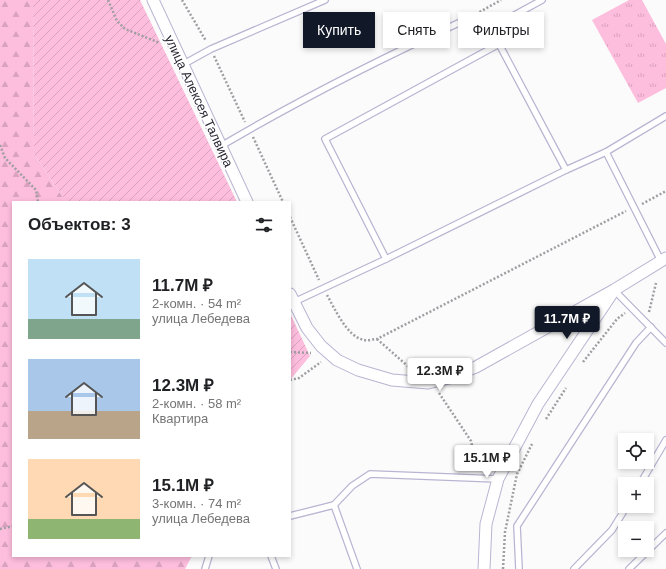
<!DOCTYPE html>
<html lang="ru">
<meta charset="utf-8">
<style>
:root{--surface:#fff;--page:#f6f6f6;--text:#202124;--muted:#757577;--accent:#111827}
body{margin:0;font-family:Helvetica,sans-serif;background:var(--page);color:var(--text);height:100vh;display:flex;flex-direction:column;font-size:15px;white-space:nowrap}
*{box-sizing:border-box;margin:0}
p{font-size:13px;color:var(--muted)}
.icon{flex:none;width:22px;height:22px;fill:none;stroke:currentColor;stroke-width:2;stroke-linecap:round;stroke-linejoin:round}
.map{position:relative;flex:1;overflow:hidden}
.panel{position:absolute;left:12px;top:201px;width:279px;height:356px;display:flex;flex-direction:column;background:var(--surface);border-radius:0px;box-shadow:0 2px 6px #0003}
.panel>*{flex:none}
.top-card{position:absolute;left:303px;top:12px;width:303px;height:36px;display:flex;gap:8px}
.controls{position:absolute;left:618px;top:433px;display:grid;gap:8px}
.controls a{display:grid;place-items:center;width:36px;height:36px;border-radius:0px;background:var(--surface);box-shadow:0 2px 6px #0003;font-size:20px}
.price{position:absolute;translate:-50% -34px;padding:0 9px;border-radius:4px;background:#fff;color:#222;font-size:13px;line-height:26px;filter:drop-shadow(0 1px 2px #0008)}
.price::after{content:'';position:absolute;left:50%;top:24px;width:12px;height:9px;margin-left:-6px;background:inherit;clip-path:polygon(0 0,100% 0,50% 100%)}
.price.active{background:var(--accent);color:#fff}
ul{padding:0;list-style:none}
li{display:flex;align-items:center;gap:12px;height:100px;padding:0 16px}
li span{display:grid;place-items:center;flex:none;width:112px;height:80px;border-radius:0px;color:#555}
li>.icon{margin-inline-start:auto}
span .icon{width:48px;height:48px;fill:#fffc;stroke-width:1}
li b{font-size:17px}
h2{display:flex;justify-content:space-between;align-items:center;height:48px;padding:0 16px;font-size:17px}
.pill{padding:0 14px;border-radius:0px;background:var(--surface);box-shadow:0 2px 6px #0003;font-size:14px;line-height:36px}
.pill.active{background:var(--accent);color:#fff}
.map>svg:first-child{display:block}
.forest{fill:url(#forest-firs)}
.park{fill:url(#park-tufts)}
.garden{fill:url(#garden-furrows)}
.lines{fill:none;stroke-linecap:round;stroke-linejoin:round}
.service-casing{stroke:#bab4d2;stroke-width:8}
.minor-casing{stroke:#bab4d2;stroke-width:13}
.path{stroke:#9f9ea3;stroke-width:2.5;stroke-dasharray:2 2;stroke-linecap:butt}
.service{stroke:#fff;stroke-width:5.5}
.minor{stroke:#fff;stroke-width:11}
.labels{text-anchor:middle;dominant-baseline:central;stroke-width:3;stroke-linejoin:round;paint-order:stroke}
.street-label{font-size:13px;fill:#2a2833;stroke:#fff}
</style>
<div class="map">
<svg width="666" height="569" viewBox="0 0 666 569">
<defs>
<pattern id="forest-firs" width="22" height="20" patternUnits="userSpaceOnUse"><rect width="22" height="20" fill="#fdbddd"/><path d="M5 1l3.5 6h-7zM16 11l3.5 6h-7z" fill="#d9a2be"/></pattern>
<pattern id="park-tufts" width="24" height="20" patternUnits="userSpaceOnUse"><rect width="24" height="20" fill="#fdbddd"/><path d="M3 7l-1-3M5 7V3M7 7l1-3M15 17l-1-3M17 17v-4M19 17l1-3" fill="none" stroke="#d9a2be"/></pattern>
<pattern id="garden-furrows" width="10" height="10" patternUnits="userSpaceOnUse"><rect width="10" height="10" fill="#fdbddd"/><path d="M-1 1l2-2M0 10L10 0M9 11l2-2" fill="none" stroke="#d9a2be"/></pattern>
</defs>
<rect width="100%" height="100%" fill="#fbfbfb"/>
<polygon class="forest" points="0,0 33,0 34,154 66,202 13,202 13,556 192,556 185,569 0,569"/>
<polygon class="park" points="629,0 642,0 666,44 666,88 638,103 592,20"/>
<g class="garden">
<polygon points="33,0 140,0 237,202 66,202 34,154"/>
<polygon points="290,313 310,356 290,380"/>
</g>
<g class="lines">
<g class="service-casing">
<g id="service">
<polyline points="491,28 542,0"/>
<polyline points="182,65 211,49 325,0"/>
<path d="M221,146c78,-46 161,-88 244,-126l6,1 9,5 11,2 8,16"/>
<polyline points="606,152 661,261"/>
<polyline points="386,259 325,139 499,44 566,170"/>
<polyline points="614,290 666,343"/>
<polyline points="294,302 386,259 566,170 606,152 666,116"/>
<polyline points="640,484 666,440"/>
<polyline points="334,505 357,569"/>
<polyline points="290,516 334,505 352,486 370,474 498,479"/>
<polyline points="271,556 276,569"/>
<polyline points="205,569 209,556"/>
<polyline points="519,569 517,526 636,343 651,327"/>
<polyline points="574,569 612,530 627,506"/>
<polyline points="629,569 666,533"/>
</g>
</g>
<g class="minor-casing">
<g id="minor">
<polyline points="153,0 247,202"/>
<polyline points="290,294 307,328 321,346 337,360 358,370 392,380 428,383 449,378 476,367 614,290 666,258"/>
<polyline points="484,569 486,524 498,479 538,404 613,292"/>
</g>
</g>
<g class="path">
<polyline points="108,0 117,21 125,29 160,43"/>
<polyline points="182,0 206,41"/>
<polyline points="476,14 501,0"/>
<polyline points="214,56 245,122"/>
<polyline points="253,137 283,202"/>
<polyline points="0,145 5,158 36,190 38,202"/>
<polyline points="642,204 666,191"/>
<polyline points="290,217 319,280"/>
<path d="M327,295c8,14 20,42 37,45 4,1 9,-1 13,-1l249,-128"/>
<polyline points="649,312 656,283"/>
<polyline points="377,339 411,369"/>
<polyline points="290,352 311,353"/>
<polyline points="583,362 617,319 625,313"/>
<polyline points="290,380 299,378 321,362"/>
<polyline points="439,393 471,441 477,469"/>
<polyline points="546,419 566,388"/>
<polyline points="0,529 13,526"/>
<polyline points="503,569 505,532 517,474 532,444"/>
</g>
<use href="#service" class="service"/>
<use href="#minor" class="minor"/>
</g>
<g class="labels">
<g class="street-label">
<text transform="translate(199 101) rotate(65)">улица Алексея Талвира</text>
</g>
</g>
</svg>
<div class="controls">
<a><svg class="icon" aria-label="locate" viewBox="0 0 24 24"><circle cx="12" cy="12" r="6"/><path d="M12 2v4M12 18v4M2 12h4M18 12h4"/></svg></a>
<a>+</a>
<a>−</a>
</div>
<b class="price active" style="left:567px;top:340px">11.7M ₽</b>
<b class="price" style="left:440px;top:392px">12.3M ₽</b>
<b class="price" style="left:487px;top:479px">15.1M ₽</b>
<div class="top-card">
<a class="pill active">Купить</a>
<a class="pill">Снять</a>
<a class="pill">Фильтры</a>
</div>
<section class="panel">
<h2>Объектов: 3<svg class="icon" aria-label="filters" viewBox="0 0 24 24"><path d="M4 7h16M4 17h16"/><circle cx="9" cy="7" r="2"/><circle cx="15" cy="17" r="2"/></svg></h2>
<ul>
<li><span style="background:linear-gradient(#bfe0f5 75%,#7fa58c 0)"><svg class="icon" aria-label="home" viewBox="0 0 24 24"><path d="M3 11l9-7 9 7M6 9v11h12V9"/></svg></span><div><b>11.7M ₽</b><p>2-комн. · 54 m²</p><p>улица Лебедева</p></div></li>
<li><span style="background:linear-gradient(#a9c7e8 65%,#b9a48a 0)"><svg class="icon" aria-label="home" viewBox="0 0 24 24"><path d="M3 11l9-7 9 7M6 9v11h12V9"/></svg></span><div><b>12.3M ₽</b><p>2-комн. · 58 m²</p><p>Квартира</p></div></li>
<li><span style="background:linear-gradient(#ffd9b3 75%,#8fb573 0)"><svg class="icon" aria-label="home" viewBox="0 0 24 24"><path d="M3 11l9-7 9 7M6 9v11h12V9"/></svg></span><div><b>15.1M ₽</b><p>3-комн. · 74 m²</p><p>улица Лебедева</p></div></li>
</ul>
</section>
</div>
